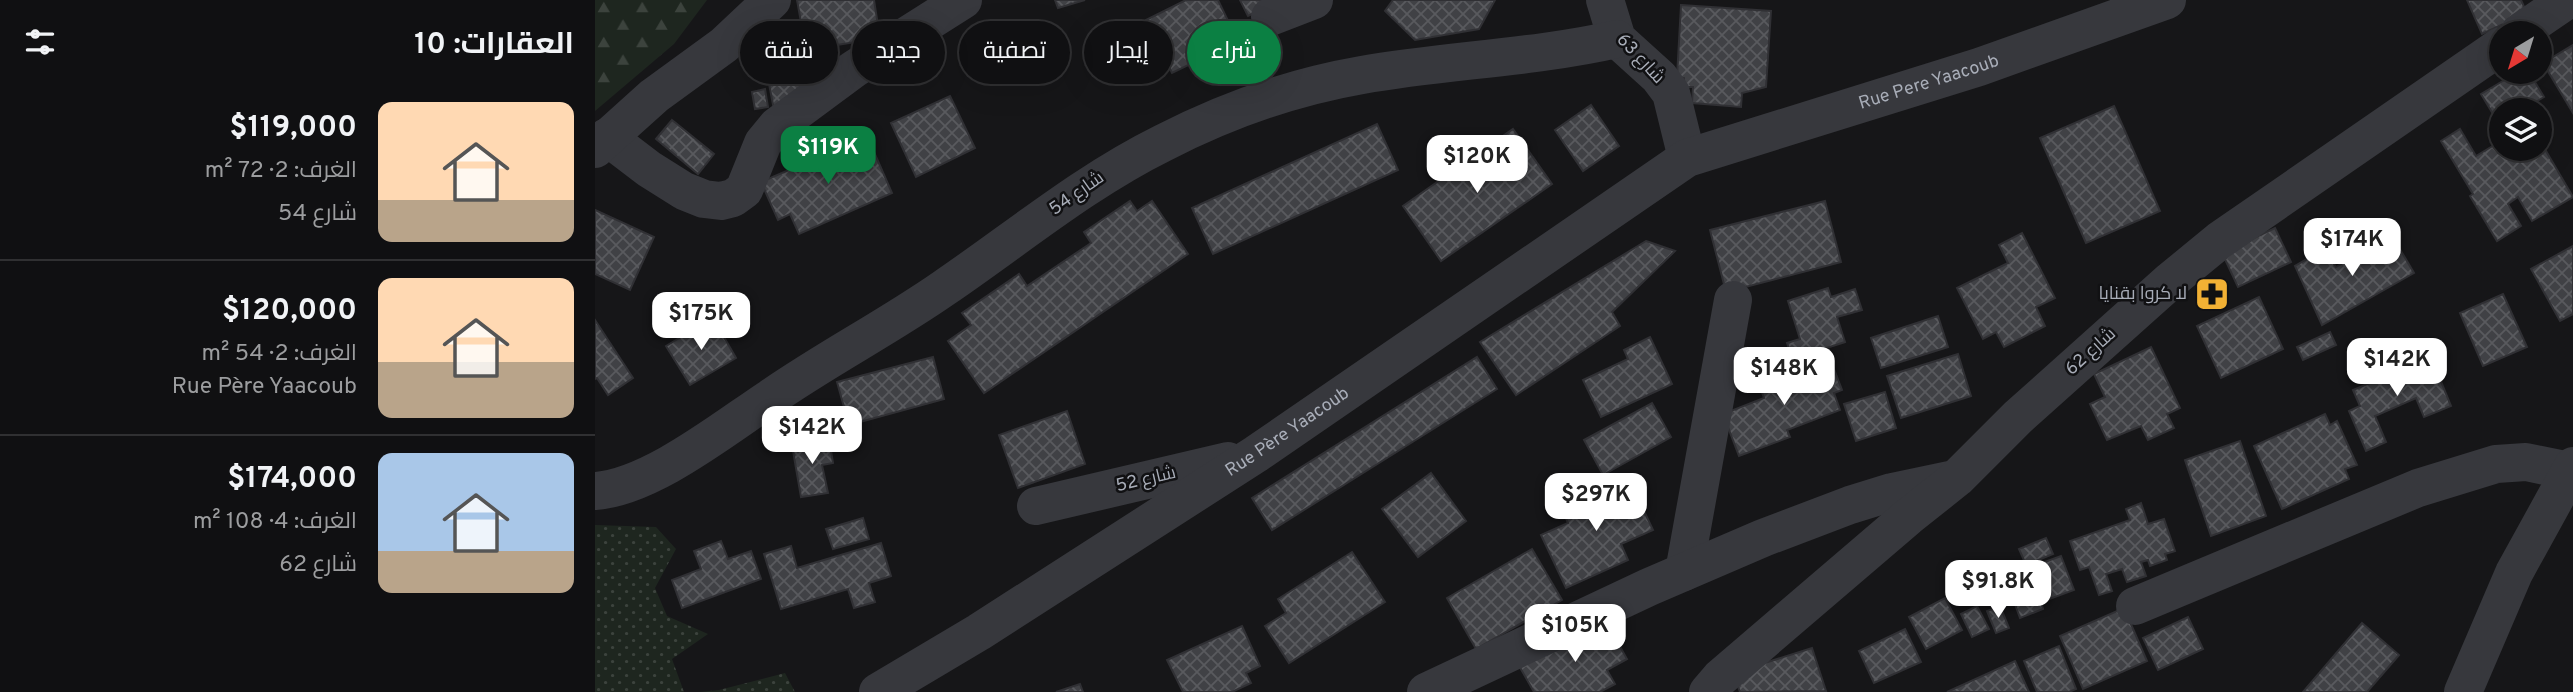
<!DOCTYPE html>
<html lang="ar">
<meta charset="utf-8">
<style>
:root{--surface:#101012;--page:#19191b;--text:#f1f3f6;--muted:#9c9d9f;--line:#303032;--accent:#0b8043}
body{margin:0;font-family:Overpass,Cairo,sans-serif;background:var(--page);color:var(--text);direction:rtl;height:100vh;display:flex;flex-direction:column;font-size:26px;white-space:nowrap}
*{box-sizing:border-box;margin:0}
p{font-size:23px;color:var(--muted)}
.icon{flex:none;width:38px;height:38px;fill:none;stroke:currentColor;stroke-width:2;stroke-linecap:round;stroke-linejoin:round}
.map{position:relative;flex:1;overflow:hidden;direction:ltr}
.panel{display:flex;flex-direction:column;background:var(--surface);width:595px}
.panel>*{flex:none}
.hud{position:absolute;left:21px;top:21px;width:665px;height:63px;direction:rtl;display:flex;gap:14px}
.needle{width:46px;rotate:218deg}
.tools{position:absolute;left:1894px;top:21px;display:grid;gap:14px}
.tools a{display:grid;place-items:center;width:63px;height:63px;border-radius:50%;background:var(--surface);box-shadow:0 7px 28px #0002,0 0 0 2px var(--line);font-size:35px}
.price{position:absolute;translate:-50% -60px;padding:0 16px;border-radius:14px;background:#fff;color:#222;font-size:23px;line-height:46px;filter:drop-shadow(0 2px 4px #0008)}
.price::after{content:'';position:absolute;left:50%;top:42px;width:21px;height:16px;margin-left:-10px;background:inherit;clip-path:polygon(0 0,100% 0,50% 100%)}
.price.active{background:var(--accent);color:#fff}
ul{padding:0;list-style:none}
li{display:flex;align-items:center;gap:21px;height:175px;padding:0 21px}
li+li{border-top:2px solid var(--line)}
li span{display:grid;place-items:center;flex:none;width:196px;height:140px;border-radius:14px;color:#555}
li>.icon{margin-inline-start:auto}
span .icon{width:84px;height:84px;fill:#fffc;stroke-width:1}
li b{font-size:30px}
h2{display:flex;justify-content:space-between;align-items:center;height:84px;padding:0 21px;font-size:30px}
.chip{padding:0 24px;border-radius:32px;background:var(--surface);box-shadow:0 7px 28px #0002,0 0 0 2px var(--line);font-size:24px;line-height:63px}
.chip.active{background:var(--accent);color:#fff}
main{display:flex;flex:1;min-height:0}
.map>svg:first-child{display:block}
.grass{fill:url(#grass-dots)}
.forest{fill:url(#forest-firs)}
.building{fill:url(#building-cross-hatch);stroke:#303034;stroke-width:2}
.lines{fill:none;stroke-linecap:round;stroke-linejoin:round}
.minor{stroke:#37383d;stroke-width:38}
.labels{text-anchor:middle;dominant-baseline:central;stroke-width:5;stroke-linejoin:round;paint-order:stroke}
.street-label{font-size:18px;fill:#a8adb8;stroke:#111113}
.poi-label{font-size:18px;fill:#a8adb8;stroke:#111113;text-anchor:end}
</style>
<main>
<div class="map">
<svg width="1978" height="692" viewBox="0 0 1978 692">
<defs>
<pattern id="grass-dots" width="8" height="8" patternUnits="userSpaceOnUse" patternTransform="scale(1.75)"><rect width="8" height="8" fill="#1e261f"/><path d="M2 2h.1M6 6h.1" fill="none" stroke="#3c433d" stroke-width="1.8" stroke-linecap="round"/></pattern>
<pattern id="forest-firs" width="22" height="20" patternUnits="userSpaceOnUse" patternTransform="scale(1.75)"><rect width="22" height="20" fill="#1e261f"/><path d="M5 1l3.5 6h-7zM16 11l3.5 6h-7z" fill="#3c433d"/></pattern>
<pattern id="building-cross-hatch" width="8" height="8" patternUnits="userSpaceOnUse" patternTransform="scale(1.75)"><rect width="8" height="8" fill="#404145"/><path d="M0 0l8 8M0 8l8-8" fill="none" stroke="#595a5e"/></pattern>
</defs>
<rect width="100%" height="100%" fill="#161618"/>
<g class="grass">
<polygon points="0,525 61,527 81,549 60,588 72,616 113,634 77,659 89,692 0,692"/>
<polygon points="190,673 200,692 105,692 124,690"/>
</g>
<polygon class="forest" points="0,0 112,0 79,44 0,111"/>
<g class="building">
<polygon points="202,0 279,0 285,38 211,50"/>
<polygon points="460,0 490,0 463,8"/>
<polygon points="591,0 623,0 638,31 607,46 612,56 577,73 551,20"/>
<polygon points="645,0 686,0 653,16"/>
<polygon points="798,0 900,0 884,29 820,40 790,11"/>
<polygon points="1872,0 1926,0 1932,13 1887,34"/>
<polygon points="1086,5 1176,11 1171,87 1147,93 1146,107 1097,103 1098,87 1089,87 1089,78 1082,77"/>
<polygon points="174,34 184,46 159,70 148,58"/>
<polygon points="1978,45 1978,113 1948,63"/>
<polygon points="217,60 221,88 179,110 171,68"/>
<polygon points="1923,72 1934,72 1949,97 1927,110 1906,110 1906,123 1904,124 1886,94"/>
<polygon points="170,89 173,107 160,109 157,92"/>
<polygon points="355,96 380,148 321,177 296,123"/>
<polygon points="996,105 1024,146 988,171 960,130"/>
<polygon points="1519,106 1565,211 1491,243 1445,138"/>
<polygon points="77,120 119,154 103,174 61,139"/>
<polygon points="782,124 803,170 618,254 597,208"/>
<polygon points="918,129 957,184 846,261 808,206"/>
<polygon points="1865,129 1881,156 1906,141 1906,149 1944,149 1944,139 1978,197 1937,221 1923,197 1913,204 1926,226 1902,241 1875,196 1878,194 1846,141"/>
<polygon points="272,136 297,193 204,234 195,214 183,220 166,182"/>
<polygon points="535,201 542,211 557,201 593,254 389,393 353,341 376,325 367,313 424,274 432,286 496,243 489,232"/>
<polygon points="1230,201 1246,262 1131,292 1115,230"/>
<polygon points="0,210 59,237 35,290 0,274"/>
<polygon points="1680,228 1696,262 1643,287 1627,253"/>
<polygon points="1427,233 1460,298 1441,307 1450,326 1409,347 1401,332 1388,339 1362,288 1413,263 1404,245"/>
<polygon points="1796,234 1819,273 1727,325 1700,266 1729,249 1741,267"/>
<polygon points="1051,241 1080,251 1017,312 1025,326 921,395 885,342"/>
<polygon points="1978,246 1978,314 1965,321 1936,269"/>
<polygon points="1233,288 1236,297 1260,289 1267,310 1242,317 1250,342 1222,351 1225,358 1200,367 1192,343 1205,339 1193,301"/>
<polygon points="1908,294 1932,347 1888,366 1865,313"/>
<polygon points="1664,297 1688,349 1626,378 1602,326"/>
<polygon points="1343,316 1353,347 1286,368 1276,338"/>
<polygon points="118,318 141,358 95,385 71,346"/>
<polygon points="0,320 38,378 13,395 2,378 0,379"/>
<polygon points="1735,332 1741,345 1708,360 1702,347"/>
<polygon points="1055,337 1077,384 1006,417 988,380 1033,359 1029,350"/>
<polygon points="1556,347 1585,408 1572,414 1579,428 1553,440 1546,426 1512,440 1495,404 1510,397 1499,374"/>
<polygon points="1363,354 1376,396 1306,418 1292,376"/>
<polygon points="338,357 349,399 254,425 242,382"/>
<polygon points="882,357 902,389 677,530 657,498"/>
<polygon points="1836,357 1856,406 1829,417 1821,398 1780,416 1791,442 1771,451 1754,411 1765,406 1758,390"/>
<polygon points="1226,361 1229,367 1237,364 1247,390 1239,393 1245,410 1192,430 1195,437 1144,456 1128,414 1169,398 1164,384"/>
<polygon points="1290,392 1301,428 1261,441 1249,404"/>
<polygon points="1057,403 1076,437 1008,475 989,440"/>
<polygon points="472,411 490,464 423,488 404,435"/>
<polygon points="1730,414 1735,425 1742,421 1762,465 1750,469 1754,479 1687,509 1659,446"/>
<polygon points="234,438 238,463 227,465 233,493 206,497 197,445"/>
<polygon points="1645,441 1671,516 1616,536 1590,460"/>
<polygon points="836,473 871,521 823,557 787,509"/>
<polygon points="1016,476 1028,502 1042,496 1058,530 1026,544 1033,560 971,588 946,535 973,523 968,511 993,499 988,489"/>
<polygon points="1546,503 1553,524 1569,519 1580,551 1570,554 1572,560 1555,566 1553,560 1546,562 1551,576 1532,582 1527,569 1511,574 1517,591 1504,595 1494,567 1485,570 1475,541 1535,520 1531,509"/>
<polygon points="268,518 274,539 238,549 231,529"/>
<polygon points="1451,538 1458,554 1431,565 1424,549"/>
<polygon points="126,541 133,559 156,551 166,579 87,608 77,580 106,569 99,551"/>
<polygon points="286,543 296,576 274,583 280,602 259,608 253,589 186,609 169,554 196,546 202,568"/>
<polygon points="937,549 967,600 881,649 852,598"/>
<polygon points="757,552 790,602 694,663 670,626 691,613 683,599"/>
<polygon points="1466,556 1479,590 1446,602 1448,609 1425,618 1417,596 1436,589 1428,570"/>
<polygon points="1350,598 1367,630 1331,649 1314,617"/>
<polygon points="1382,606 1394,629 1377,637 1366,614"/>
<polygon points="1405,606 1414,628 1401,633 1392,611"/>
<polygon points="1529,608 1552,661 1488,689 1465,636"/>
<polygon points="1593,617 1608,649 1563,670 1548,638"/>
<polygon points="1767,623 1804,655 1772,692 1708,692"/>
<polygon points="993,625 1002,640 1017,632 1032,659 1012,670 1020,684 1005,692 939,692 923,664"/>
<polygon points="647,626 665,666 651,673 656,683 637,692 588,692 572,660"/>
<polygon points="1310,629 1326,662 1279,683 1264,651"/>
<polygon points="1464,646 1481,689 1474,692 1442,692 1429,661"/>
<polygon points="1217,648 1231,691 1145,692 1138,673"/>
<polygon points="1420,661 1434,692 1352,692"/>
<polygon points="485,684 488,692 461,692"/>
</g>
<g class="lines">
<g class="minor">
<polyline points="1010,0 1022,39 1064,77 1076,93 1092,158"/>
<polyline points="675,17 719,0"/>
<polyline points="1924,33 1972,0"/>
<polyline points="12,137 54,169 89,191 109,199 126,201 138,198 149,190 168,143 182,126 259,69 368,0"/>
<polyline points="0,149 59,96 129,45 177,0"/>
<path d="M0,491c56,-4 128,-62 175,-93 56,-39 118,-71 174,-110 72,-49 140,-106 219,-145 62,-32 130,-56 199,-68 85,-15 171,-17 255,-36"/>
<polyline points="441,506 633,461"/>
<polyline points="1089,572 1138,300"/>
<polyline points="1540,606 1823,488 1901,464 1931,462 1975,471"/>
<path id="s1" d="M283,692l101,-60 277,-178 431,-296 292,-91 188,-67"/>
<polyline points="831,692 1054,587 1168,538 1255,505 1297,492 1354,480"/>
<polyline points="1113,692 1125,678 1313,517 1362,478 1423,417 1575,281 1625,240 1906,46"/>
<polyline points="1868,692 1919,573 1978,466"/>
</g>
</g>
<defs>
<g id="pharmacy-square" transform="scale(1.75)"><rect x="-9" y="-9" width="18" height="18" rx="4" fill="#f2b134" stroke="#111113"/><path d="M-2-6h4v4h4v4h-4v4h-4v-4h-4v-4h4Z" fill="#111"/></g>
</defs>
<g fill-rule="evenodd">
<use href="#pharmacy-square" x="1617" y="294"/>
</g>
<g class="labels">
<g class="street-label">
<text transform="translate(1045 59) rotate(47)">شارع 63</text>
<text stroke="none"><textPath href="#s1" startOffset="1223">Rue Pere Yaacoub</textPath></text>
<text transform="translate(482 194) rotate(-35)">شارع 54</text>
<text transform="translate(1496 352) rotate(-42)">شارع 62</text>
<text stroke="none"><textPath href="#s1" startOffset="485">Rue Père Yaacoub</textPath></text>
<text transform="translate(551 480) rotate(-13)">شارع 52</text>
</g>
<g class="poi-label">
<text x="1592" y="294">لا كروا بقنايا</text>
</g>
</g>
</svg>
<div class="tools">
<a><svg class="needle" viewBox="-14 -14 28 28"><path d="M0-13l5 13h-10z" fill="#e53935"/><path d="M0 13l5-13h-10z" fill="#9c9d9f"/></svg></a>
<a><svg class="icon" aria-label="layers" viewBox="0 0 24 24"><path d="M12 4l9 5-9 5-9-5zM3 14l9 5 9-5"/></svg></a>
</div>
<b class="price active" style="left:233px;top:186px">$119K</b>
<b class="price" style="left:882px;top:195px">$120K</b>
<b class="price" style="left:1757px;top:278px">$174K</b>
<b class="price" style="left:106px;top:352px">$175K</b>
<b class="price" style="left:1802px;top:398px">$142K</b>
<b class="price" style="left:1189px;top:407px">$148K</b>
<b class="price" style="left:217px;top:466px">$142K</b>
<b class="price" style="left:1001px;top:533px">$297K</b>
<b class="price" style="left:1403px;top:620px">$91.8K</b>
<b class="price" style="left:980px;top:664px">$105K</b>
<div class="hud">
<a class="chip active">شراء</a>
<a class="chip">إيجار</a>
<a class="chip">تصفية</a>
<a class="chip">جديد</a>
<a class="chip">شقة</a>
</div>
</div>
<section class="panel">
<h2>العقارات: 10<svg class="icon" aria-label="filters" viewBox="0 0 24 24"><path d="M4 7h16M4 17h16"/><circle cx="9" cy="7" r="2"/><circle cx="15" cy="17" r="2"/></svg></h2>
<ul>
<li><span style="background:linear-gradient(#ffd9b3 70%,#b9a48a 0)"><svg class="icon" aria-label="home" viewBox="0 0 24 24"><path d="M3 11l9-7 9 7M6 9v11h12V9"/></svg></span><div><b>$119,000</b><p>الغرف: 2 · 72 m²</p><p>شارع 54</p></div></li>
<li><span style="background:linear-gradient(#ffd9b3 60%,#b9a48a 0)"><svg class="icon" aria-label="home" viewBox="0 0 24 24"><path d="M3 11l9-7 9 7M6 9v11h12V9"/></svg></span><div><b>$120,000</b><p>الغرف: 2 · 54 m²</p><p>Rue Père Yaacoub</p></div></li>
<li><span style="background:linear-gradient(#a9c7e8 70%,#b9a48a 0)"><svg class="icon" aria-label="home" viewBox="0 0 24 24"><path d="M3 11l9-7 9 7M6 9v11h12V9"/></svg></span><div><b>$174,000</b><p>الغرف: 4 · 108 m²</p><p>شارع 62</p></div></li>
</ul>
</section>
</main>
